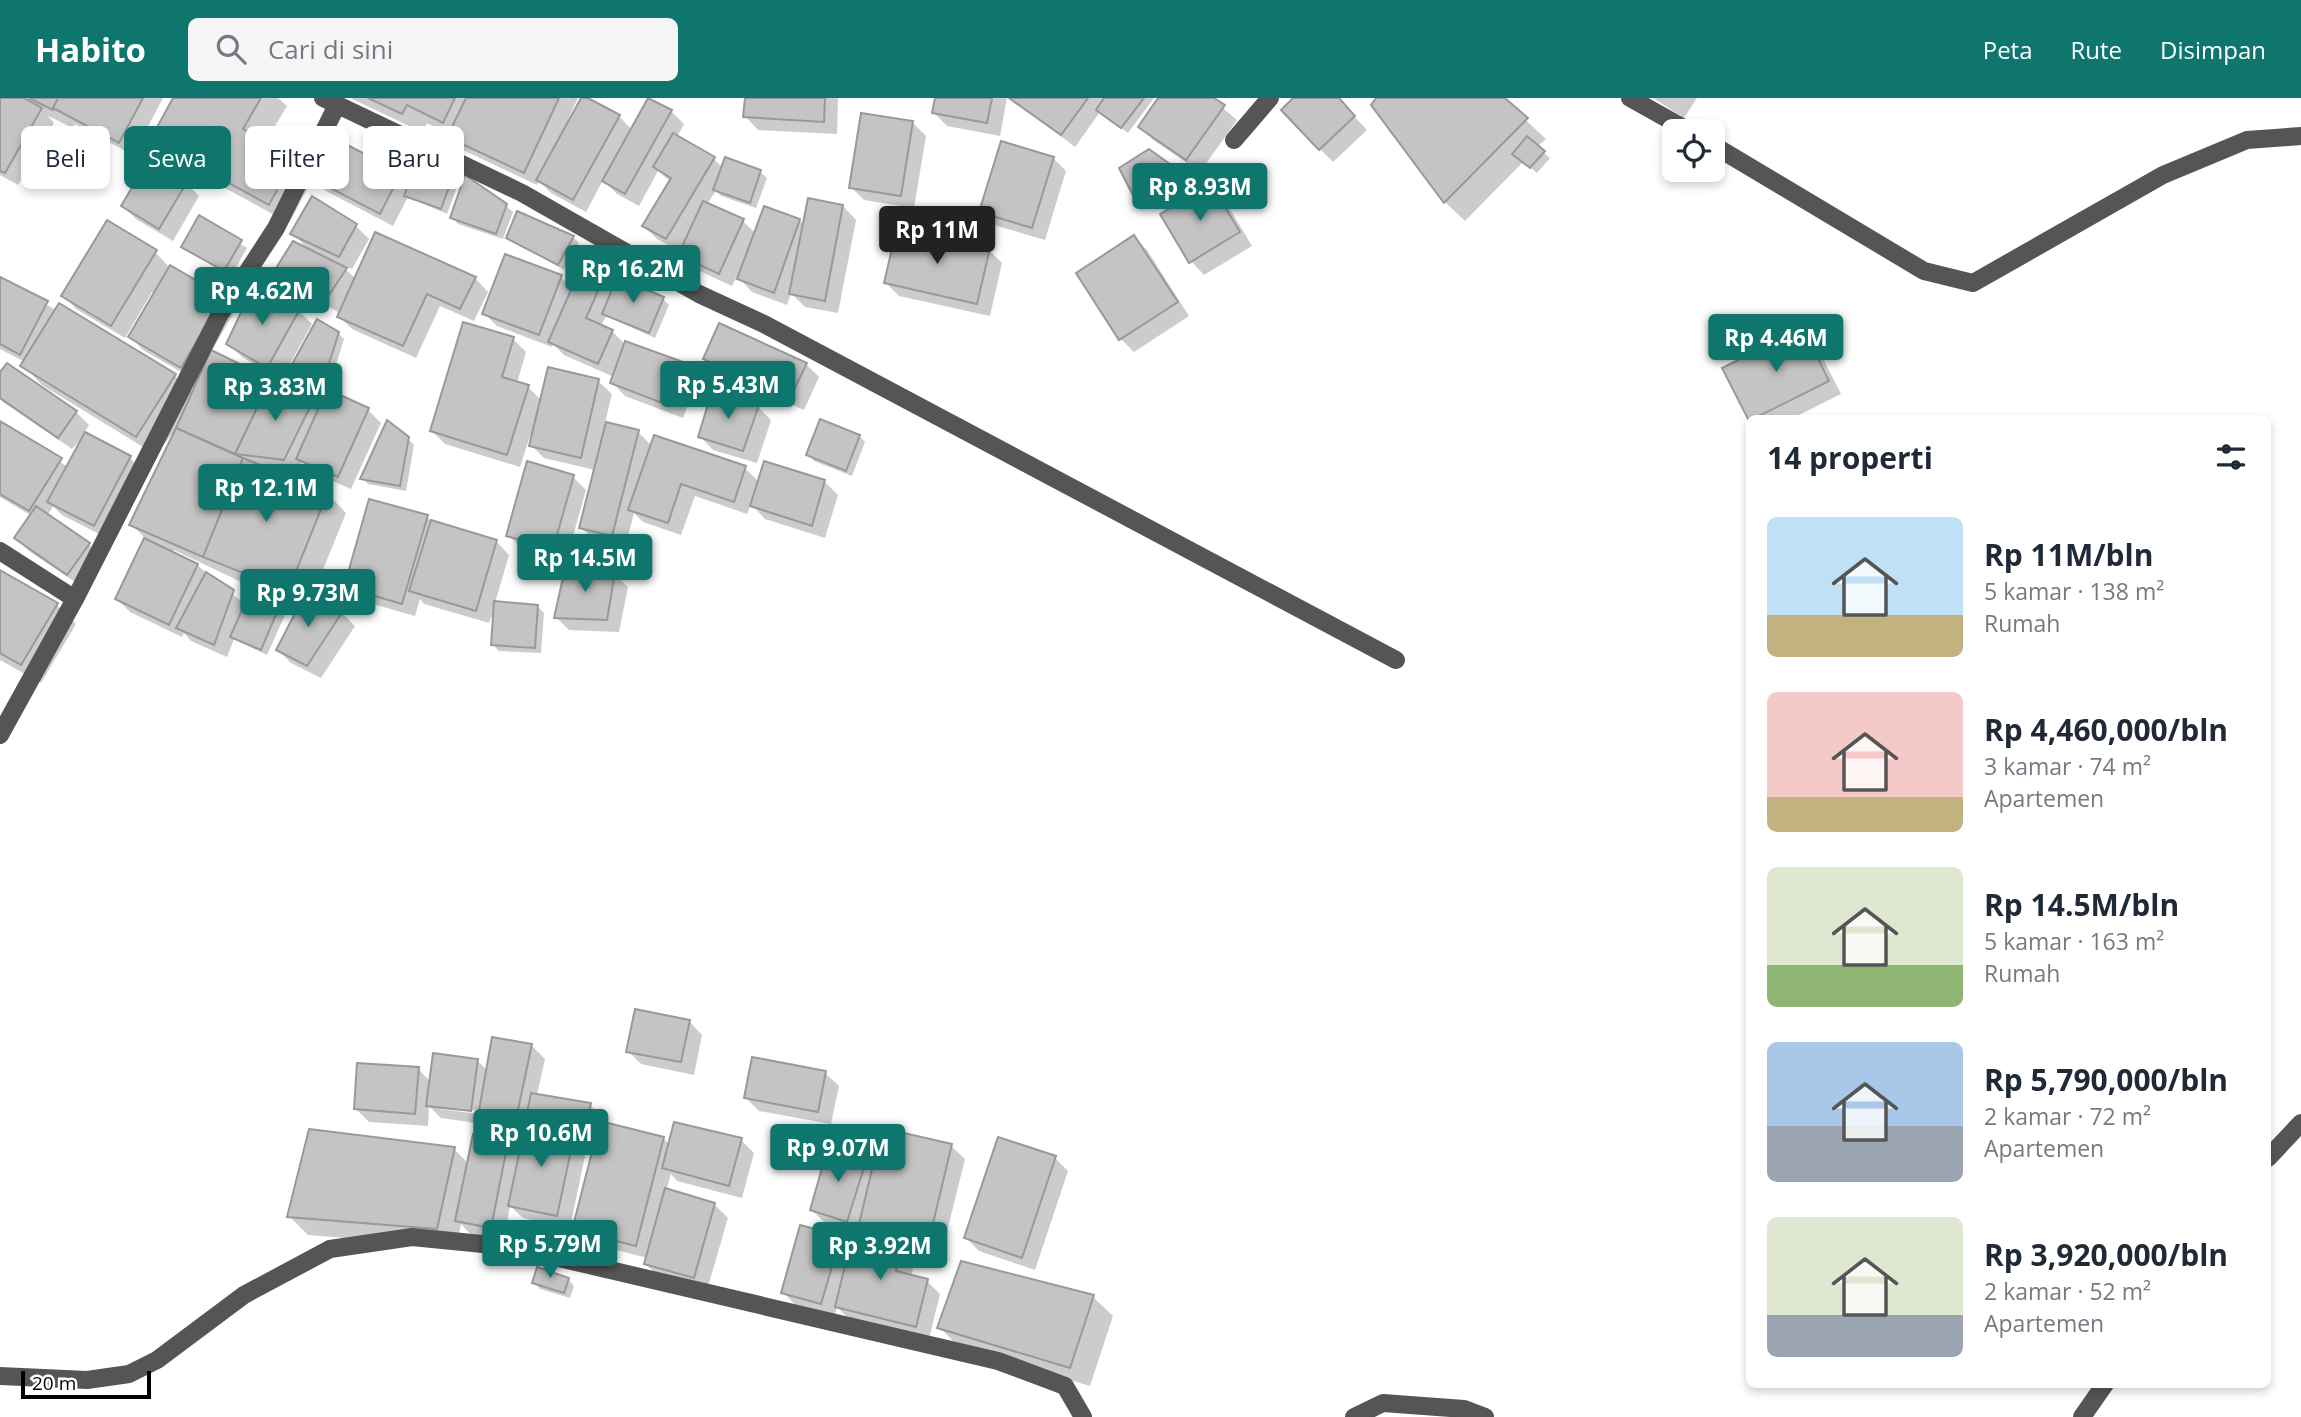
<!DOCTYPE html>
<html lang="id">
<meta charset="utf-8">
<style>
:root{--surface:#fff;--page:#f6f6f7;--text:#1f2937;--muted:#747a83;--accent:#0f766e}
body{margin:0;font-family:"Open Sans",sans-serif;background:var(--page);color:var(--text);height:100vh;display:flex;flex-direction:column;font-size:26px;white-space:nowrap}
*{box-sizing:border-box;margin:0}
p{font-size:23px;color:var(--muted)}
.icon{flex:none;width:38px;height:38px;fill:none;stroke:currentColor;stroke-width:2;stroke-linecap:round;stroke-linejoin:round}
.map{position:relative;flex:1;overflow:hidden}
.sheet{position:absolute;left:1746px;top:317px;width:525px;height:973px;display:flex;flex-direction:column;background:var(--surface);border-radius:10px;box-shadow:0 4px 10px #0003}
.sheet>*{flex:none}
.top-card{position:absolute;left:21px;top:28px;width:665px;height:63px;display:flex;gap:14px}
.controls{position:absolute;left:1662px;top:21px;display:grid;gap:14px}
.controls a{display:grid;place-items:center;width:63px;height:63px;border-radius:10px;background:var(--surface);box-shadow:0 4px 10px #0003;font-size:35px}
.scale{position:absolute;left:21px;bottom:18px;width:130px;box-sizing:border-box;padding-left:7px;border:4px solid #000;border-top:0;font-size:19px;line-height:24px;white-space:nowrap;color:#000;-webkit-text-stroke:5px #fff;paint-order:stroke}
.price{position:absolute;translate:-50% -60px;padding:0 16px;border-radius:7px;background:var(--accent);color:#fff;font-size:23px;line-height:46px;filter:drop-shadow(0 2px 4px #0008)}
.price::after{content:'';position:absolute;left:50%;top:42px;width:21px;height:16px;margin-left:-10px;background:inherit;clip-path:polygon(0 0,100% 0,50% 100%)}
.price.on{background:#222;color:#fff}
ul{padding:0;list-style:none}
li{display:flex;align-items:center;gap:21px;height:175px;padding:0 21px}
li span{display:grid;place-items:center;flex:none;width:196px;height:140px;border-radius:10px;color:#555}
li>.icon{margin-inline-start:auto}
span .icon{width:84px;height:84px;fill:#fffc;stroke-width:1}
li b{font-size:30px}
h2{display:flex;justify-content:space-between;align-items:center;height:84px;padding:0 21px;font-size:30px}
.chip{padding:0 24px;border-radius:10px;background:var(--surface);box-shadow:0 4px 10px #0003;font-size:24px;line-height:63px}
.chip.on{background:var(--accent);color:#fff}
header{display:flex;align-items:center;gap:42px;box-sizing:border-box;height:98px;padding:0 35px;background:var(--accent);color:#fff}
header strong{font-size:33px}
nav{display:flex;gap:38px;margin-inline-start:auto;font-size:24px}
.search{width:490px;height:63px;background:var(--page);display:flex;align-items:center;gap:18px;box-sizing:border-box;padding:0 24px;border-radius:10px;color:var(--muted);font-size:26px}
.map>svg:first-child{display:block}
.shadow{fill:#0003;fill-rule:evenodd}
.building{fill:#c4c4c4;stroke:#999;stroke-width:2}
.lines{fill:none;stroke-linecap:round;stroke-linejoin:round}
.minor{stroke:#555;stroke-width:18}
</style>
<header>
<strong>Habito</strong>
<div class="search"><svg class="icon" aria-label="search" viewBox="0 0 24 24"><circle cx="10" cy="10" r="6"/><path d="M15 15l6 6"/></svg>Cari di sini</div>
<nav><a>Peta</a><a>Rute</a><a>Disimpan</a></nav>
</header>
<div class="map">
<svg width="2301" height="1319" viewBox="0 0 2301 1319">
<rect width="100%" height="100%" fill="#fff"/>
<g class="shadow">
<polygon points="0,0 163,0 133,57 75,26 73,30 48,18 54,25 18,87 0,77"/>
<polygon points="175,0 278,0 287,8 265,45 294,61 313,80 333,42 400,77 410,87 451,82 457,89 447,116 408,99 393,128 326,93 313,80 289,125 172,61 152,42"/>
<polygon points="350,0 578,0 568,21 571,23 584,0 619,18 632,32 671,13 684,26 677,39 714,61 723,70 726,61 760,74 767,80 756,110 721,98 716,93 707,106 743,123 755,135 799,122 805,127 843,108 856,122 838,215 805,209 791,195 787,207 752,194 737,178 732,188 693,170 680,157 681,154 657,141 644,128 671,84 658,73 639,108 617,96 603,82 586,114 551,95 539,83 537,87 463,52 451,37 427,25 422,34"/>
<polygon points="746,0 838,0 837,36 758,32 745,18"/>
<polygon points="937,0 1007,0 1000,38 947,28 934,15"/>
<polygon points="1011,0 1154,0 1128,35 1100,14 1075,49"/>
<polygon points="1160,0 1211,0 1237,22 1200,74 1153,42 1140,29"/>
<polygon points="1296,0 1337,0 1367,32 1333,64 1320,51"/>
<polygon points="1378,0 1502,0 1546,41 1537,49 1550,60 1537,75 1523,64 1465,123 1445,104"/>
<polygon points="1653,0 1697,0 1684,20"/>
<polygon points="913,25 926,38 914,110 864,102 851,89"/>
<polygon points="1149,53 1189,84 1144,110 1138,104"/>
<polygon points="1053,60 1066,73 1045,142 994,127 981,114"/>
<polygon points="186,85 199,98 173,143 136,121 123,108"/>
<polygon points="1211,88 1224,101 1252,148 1204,177 1191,163"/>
<polygon points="506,108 513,114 503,141 458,126 452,119"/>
<polygon points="200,119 247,150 231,178 183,148"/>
<polygon points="356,128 369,141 352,171 341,167 356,181 475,180 488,194 474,223 440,208 416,260 352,231 339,218 340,215 288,187 275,174 308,151 292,135"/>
<polygon points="573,139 579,145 564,172 508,140"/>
<polygon points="1134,139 1147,152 1189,218 1134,254 1121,241"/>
<polygon points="989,152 1002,165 990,218 899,198 886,185"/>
<path d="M155,154l13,14 54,32 13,13 -24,41 102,48 8,8 47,2 13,13 -30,66 -39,-17 -10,-10 -5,10 -27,-3 57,24 19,20 -34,84 30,16 13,13 -34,52 -30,-15 -13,-13 23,-43 -20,-8 8,7 -22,49 -33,-16 -7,18 -36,-16 -7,-8 -2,4 -52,-25 -13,-13 29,-60 -15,-15 45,-95 -20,26 -114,-70 -19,-20 2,-3 -25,-13v-70l175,97 18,17 10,-22 -3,-1 -5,10 -52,-30 -13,-13 25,-43 -3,-2 -27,46 -49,-29 -13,-14zM174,452l80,38 -8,17 -49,-40 -24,-12z"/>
<polygon points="583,170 604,179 615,190 663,201 669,207 655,240 606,218 601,228 612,233 626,247 685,267 698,280 683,320 625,298 612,284 614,279 564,257 553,246 552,249 497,228 484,215 561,179 573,191"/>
<polygon points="299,213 312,226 281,282 242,259 229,246"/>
<polygon points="1802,232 1815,245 1841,296 1793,320 1750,320"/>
<polygon points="338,235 344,241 330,286 299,274 293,268"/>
<polygon points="513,241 526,254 517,285 528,289 541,302 598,283 612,296 605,325 638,334 652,348 745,370 759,384 765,366 825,384 838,397 825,440 765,421 751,406 747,416 695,398 681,437 643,424 634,415 625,450 594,442 581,429 595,372 544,360 531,347 533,339 530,338 520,369 445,346 432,333"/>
<polygon points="705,261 806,266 819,279 804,312 718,274"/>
<polygon points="7,267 76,314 89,327 84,335 130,360 143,373 107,440 62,417 53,408 47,418 88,446 102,459 81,488 29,453 16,440 32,418 0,399 0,325 68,369 84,338 72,351 3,304 0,301 0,277"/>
<polygon points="758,309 771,322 757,365 713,352 700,338"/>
<polygon points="859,338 865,344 852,378 814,363 808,356"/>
<polygon points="407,340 414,347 406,393 368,386 362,380"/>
<polygon points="573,379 586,392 566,463 521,450 508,437"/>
<polygon points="427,419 432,424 496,443 509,457 495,505 537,508 544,515 541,555 499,553 492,546 495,510 489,525 424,506 420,501 415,518 359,502 346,489"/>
<polygon points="0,474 57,507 76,526 41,585 0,562"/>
<polygon points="614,476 628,489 619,534 569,532 556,519"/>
<polygon points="689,923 702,937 694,977 641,966 628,953"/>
<path d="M532,948l13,13 -8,36 53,10 6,6 -4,19 -60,-15 -1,9 43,9 13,13 -17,82 -47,-10 -13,-12 -6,34 -34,-6 -9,-10 -5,23 -148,-12 -19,-19 165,-67 15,15 38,-21 13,13 5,-21 -31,-6 -10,-10 -1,5 -42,-6 -12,-12 -1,20 -59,-4 -13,-13 62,-40 13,13 46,-22 11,11zM440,1008l39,5v3l-39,-5z"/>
<polygon points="825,975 839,988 831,1026 759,1013 746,1000"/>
<polygon points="663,1040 670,1047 741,1042 754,1055 742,1100 677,1083 671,1076 666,1093 714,1106 728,1120 707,1192 659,1179 646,1166 648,1160 587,1145 574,1132"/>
<path d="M951,1048l14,13 -23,93 -44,-10 17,17 -4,18 16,4 13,13 -11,45 -79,-19 -13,-13 -3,10 -38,-11 -13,-14 57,-54 11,11 4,-17 -30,-9 -13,-13 54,-50 8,8zM863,1127l14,14 -17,-4z"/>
<polygon points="1055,1060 1068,1073 1035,1172 979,1153 966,1140"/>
<polygon points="568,1181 574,1188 570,1200 540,1191 534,1184"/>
<polygon points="1093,1199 1113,1218 1090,1288 959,1249 939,1229"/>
</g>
<g class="building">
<polygon points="0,0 24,0 42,10 5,75 0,73"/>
<polygon points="29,0 59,0 53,12"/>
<polygon points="58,0 143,0 119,45 53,10"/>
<polygon points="173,0 261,0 243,31 295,59 269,107 150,42"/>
<polygon points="368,0 455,0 443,25 407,7 402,16"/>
<polygon points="466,0 559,0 524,75 447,39"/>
<polygon points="581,0 588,0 620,17 573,102 536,82"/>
<polygon points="648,0 672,12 625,96 602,83"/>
<polygon points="745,0 825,0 824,24 743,19"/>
<polygon points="935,0 992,0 987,25 932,15"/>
<polygon points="1009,0 1088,0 1061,37"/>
<polygon points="1104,0 1144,0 1121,30 1096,12"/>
<polygon points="1158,0 1214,0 1225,7 1186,62 1138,29"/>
<polygon points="1293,0 1339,0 1355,18 1319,52 1281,12"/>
<polygon points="1376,0 1505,0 1528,20 1444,105 1371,7"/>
<polygon points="861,15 913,23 901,98 849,90"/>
<polygon points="673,35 715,59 666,141 642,128 671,80 653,69"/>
<polygon points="1527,38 1545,53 1530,70 1512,56"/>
<polygon points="332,39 401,75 380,116 311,80"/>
<polygon points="1001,43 1054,59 1032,130 979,114"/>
<polygon points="1149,51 1185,77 1137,105 1119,70"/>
<polygon points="725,59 761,72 750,105 713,92"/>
<polygon points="149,61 187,84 159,131 121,108"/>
<polygon points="416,67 452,81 441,111 404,98"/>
<polygon points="465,77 507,106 496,136 450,120"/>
<polygon points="1211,86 1240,134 1189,165 1160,116"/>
<polygon points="312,98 357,126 339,159 290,136"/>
<polygon points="808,100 843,107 825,203 789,196"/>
<polygon points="703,103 744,121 719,176 678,157"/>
<polygon points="764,108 800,121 774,195 737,181"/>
<polygon points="517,113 574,138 558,167 506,140"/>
<polygon points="199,117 242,142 224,173 181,149"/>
<polygon points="107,122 157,152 111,228 61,198"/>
<polygon points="897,129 990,150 977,206 884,185"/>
<polygon points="375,134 476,179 460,211 427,196 403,248 337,219"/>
<polygon points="1134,137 1178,204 1119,242 1076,175"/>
<polygon points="293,143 347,170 325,203 273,175"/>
<polygon points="505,156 562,177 539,237 482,216"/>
<polygon points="170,167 223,198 181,270 128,239"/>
<polygon points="582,167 605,177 586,220 613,232 598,266 548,244"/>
<polygon points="0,179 48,203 20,257 0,246"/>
<polygon points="617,179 664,199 649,235 602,216"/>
<polygon points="253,189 300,211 267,270 226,246"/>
<polygon points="59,205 176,276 136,339 20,268"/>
<polygon points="317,221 339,234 324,281 291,268"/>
<polygon points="463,224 514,239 502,279 529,287 507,357 430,333"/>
<polygon points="719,225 807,265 790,300 703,261"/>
<polygon points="1803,230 1829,283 1749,323 1722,270"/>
<polygon points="625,243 686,265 670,308 610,285"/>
<polygon points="211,252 271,281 235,356 176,330"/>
<polygon points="7,265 77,313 58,340 0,300 0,274"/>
<polygon points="548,269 599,281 581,360 529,348"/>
<polygon points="271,281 314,301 284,362 235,356"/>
<polygon points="327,291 369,310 338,379 296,361"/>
<polygon points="712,293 759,307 743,353 698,339"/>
<polygon points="820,321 860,337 846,373 806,357"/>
<polygon points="387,322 409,339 400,388 360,381"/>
<polygon points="0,323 62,360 29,413 0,396"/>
<polygon points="606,324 639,332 612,438 579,430"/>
<polygon points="176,330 243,360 203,459 129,427"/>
<polygon points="85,334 131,358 94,428 47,404"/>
<polygon points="654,337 746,368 734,404 681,386 668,425 628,412"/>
<polygon points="243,360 328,394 288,493 203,459"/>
<polygon points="527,363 574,377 553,451 506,438"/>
<polygon points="764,363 825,382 812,428 750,408"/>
<polygon points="369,401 428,417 402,506 344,489"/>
<polygon points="36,408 90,445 67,477 14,440"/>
<polygon points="431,422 497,442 476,513 409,493"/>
<polygon points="144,440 198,466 169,527 115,501"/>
<polygon points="566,466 615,474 607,522 554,520"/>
<polygon points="0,472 58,505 21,567 0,555"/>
<polygon points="206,474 234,492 214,547 176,530"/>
<polygon points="256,480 283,500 261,552 230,539"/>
<polygon points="306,494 343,513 307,568 276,552"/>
<polygon points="494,503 538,507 535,550 491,547"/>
<polygon points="635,911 690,922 681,964 626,954"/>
<polygon points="492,939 532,946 515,1026 478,1018"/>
<polygon points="433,955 478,961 471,1013 426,1008"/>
<polygon points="752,959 826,973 818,1014 744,1000"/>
<polygon points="357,965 419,969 415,1016 354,1011"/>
<polygon points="531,995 591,1005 586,1026 527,1015"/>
<polygon points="526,1023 575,1034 557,1118 508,1108"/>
<polygon points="600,1023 664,1039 636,1148 572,1132"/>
<polygon points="674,1024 742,1040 729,1088 662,1070"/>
<polygon points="882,1030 952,1046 929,1142 859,1126"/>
<polygon points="309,1031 455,1049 437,1131 287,1119"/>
<polygon points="473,1036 508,1044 491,1130 455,1123"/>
<polygon points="998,1039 1056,1058 1022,1160 964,1140"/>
<polygon points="828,1049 867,1060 847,1124 810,1112"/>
<polygon points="665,1090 715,1105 694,1180 644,1166"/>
<polygon points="800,1127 841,1138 821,1206 781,1195"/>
<polygon points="853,1134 903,1146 896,1173 928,1181 916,1229 835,1209"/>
<polygon points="961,1163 1094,1197 1070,1270 937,1230"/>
<polygon points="537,1169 569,1180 564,1195 532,1185"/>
</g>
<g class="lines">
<g class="minor">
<polyline points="323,0 522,95 699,196 764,226 1396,562"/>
<polyline points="1630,0 1689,33"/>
<polyline points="1234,42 1270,0"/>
<polyline points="1713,47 1924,173 1973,185 2163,77 2247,42 2301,38"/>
<polyline points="0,453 75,501"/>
<polyline points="0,637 75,501 220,216 276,130 337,7"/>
<polyline points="2268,1060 2301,1025"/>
<polyline points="0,1278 87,1282 129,1276 157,1262 244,1197 330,1151 412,1139 512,1149 998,1263 1065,1288 1083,1319"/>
<polyline points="1354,1319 1383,1305 1464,1311 1485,1319"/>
<polyline points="2082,1319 2105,1286"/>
</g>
</g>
</svg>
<div class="controls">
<a><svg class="icon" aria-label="locate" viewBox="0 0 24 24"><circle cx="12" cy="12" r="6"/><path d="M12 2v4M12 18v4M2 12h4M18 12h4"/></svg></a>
</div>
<div class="scale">20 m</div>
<b class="price" style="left:1200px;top:125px">Rp 8.93M</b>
<b class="price on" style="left:937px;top:168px">Rp 11M</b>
<b class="price" style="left:633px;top:207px">Rp 16.2M</b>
<b class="price" style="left:262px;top:229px">Rp 4.62M</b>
<b class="price" style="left:1776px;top:276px">Rp 4.46M</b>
<b class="price" style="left:728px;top:323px">Rp 5.43M</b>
<b class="price" style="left:275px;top:325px">Rp 3.83M</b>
<b class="price" style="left:266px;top:426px">Rp 12.1M</b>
<b class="price" style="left:585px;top:496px">Rp 14.5M</b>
<b class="price" style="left:308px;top:531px">Rp 9.73M</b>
<b class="price" style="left:541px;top:1071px">Rp 10.6M</b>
<b class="price" style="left:838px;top:1086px">Rp 9.07M</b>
<b class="price" style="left:550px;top:1182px">Rp 5.79M</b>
<b class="price" style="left:880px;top:1184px">Rp 3.92M</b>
<div class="top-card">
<a class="chip">Beli</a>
<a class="chip on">Sewa</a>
<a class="chip">Filter</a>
<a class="chip">Baru</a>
</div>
<section class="sheet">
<h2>14 properti<svg class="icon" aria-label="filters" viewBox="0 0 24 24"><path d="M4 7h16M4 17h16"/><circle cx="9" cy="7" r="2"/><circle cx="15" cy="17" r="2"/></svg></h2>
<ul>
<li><span style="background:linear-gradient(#bfe0f5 70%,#c2b280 0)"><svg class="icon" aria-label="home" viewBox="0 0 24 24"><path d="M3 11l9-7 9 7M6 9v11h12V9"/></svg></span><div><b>Rp 11M/bln</b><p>5 kamar · 138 m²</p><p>Rumah</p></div></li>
<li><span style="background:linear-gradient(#f6c9c9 75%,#c2b280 0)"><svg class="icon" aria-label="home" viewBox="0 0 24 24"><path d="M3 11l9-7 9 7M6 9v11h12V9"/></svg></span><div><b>Rp 4,460,000/bln</b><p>3 kamar · 74 m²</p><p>Apartemen</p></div></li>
<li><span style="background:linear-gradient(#dfe7d0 70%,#8fb573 0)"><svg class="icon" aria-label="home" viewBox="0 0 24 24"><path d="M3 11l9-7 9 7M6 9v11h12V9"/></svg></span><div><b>Rp 14.5M/bln</b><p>5 kamar · 163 m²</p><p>Rumah</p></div></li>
<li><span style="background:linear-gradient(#a9c7e8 60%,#9aa5b1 0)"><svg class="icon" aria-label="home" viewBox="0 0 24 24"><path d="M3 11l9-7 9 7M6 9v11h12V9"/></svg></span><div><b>Rp 5,790,000/bln</b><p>2 kamar · 72 m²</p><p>Apartemen</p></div></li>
<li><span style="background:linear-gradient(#dfe7d0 70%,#9aa5b1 0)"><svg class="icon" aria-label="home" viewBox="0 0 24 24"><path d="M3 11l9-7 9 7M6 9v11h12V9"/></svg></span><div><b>Rp 3,920,000/bln</b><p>2 kamar · 52 m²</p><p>Apartemen</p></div></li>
</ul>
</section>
</div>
